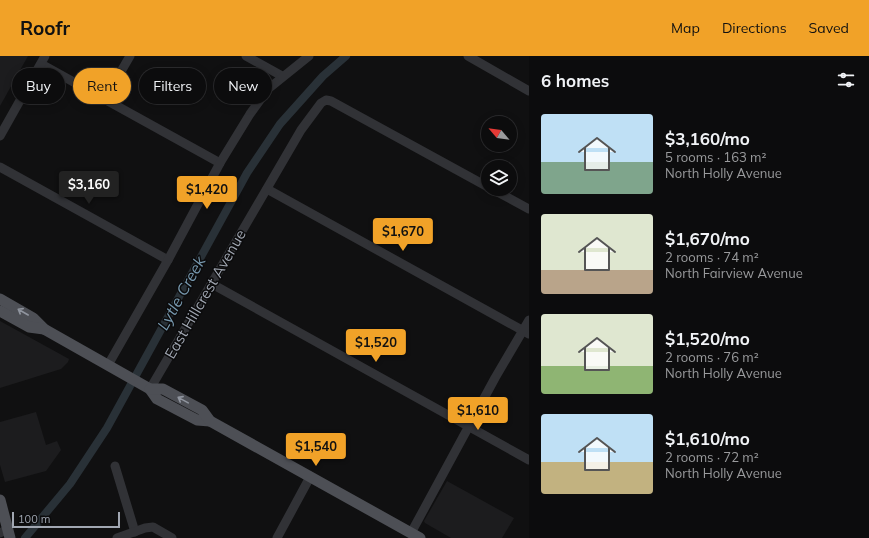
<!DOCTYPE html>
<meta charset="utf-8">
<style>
:root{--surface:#0c0c0d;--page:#1a1a1b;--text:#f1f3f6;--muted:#9a9b9d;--line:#2c2c2e;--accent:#f1a228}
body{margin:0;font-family:Mulish,sans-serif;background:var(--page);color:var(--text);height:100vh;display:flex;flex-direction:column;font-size:15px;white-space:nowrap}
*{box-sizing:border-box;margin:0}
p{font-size:13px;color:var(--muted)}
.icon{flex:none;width:22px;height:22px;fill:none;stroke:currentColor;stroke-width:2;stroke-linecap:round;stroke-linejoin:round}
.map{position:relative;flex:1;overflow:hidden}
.side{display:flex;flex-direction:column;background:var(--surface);width:340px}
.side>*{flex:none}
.guide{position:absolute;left:12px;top:12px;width:380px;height:36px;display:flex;gap:8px}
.needle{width:26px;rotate:299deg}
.controls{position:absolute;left:481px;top:60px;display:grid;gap:8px}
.controls a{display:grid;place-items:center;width:36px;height:36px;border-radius:50%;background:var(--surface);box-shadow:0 2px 10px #0003,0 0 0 1px var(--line);font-size:20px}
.scale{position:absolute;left:12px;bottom:10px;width:108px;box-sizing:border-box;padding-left:4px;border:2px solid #a1a7b2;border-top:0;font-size:11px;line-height:14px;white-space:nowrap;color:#a1a7b2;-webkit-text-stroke:3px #0b0b0c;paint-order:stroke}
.price{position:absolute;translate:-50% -34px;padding:0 9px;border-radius:4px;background:var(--accent);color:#111;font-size:13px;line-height:26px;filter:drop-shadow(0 1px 2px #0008)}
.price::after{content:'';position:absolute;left:50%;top:24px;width:12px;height:9px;margin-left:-6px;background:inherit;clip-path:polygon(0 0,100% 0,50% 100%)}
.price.on{background:#222;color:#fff}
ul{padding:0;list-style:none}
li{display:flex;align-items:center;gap:12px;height:100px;padding:0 12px}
li span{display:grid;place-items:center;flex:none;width:112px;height:80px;border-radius:4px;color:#555}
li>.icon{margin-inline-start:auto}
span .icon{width:48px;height:48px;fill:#fffc;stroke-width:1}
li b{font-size:17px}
h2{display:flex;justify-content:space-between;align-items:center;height:48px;padding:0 12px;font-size:17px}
.tag{padding:0 14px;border-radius:18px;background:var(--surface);box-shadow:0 2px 10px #0003,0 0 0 1px var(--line);font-size:14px;line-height:36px}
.tag.on{background:var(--accent);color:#111}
header{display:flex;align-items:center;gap:24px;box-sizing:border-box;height:56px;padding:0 20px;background:var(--accent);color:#111}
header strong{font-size:19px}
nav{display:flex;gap:22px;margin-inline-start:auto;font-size:14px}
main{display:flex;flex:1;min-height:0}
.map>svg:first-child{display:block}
.built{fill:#1c1c1e}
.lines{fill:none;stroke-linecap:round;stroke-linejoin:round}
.canal{stroke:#293137;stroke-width:8}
.minor{stroke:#313236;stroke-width:9}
.major{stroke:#4d4f55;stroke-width:11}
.oneway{stroke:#90959f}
.labels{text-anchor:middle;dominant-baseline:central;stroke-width:3;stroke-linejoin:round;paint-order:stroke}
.street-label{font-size:15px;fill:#a1a7b2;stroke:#0b0b0c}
.water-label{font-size:16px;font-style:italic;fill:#7798ae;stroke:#0b0b0c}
</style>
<header>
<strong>Roofr</strong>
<nav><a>Map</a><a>Directions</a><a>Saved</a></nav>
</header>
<main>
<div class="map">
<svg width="529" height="482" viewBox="0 0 529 482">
<rect width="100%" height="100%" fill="#101011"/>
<g class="built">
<polygon points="0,0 28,0 0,50"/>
<polygon points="0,265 69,303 68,306 61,313 0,332"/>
<polygon points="36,356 46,389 57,385 61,394 46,415 5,426 0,409 0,366"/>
<polygon points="447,425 514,462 502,482 451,482 425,467 424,465"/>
</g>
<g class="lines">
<polyline class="canal" points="25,482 70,428 107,372 247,117 280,68 323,20 346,0"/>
<g class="minor">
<polyline points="246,0 282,20"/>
<polyline points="468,0 529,35"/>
<polyline points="41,8 220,107"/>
<polyline points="105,43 130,0"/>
<polyline points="0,80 45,0"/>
<polyline points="0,111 168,204"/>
<polyline points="267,133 529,278"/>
<polyline points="492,133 529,153"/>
<polyline points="212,228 529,404"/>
<polyline points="108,309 168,204 220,107 250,58 268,33 309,0"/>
<polyline points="150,333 301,74 321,47 326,44 331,45 488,131"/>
<polyline points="115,410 135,476"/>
<polyline points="0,477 8,473"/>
<polyline points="411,477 495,322 529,264"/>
<polyline points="117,482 145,472 153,471 172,482"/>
<polyline points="277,482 310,421"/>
</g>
<g class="major">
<polyline points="0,243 33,262 44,273 150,333 157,343 197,364 210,365"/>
<polyline points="0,255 29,271 44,273"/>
<polyline points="150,333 163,333 202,354 210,365 420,482"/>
<polyline points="0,444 10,482"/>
</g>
</g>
<defs><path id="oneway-shaft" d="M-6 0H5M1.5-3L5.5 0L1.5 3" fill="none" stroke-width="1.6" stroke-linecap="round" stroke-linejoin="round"/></defs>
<g class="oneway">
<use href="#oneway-shaft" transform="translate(23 256) rotate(-150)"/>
<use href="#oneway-shaft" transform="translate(183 344) rotate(-151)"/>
</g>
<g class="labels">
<g class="street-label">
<text transform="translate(205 238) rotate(-60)">East Hillcrest Avenue</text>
</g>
<g class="water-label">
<text transform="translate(181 237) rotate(-61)">Lytle Creek</text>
</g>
</g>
</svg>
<div class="controls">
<a><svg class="needle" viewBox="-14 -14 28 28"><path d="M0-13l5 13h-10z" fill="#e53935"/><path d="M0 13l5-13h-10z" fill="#9a9b9d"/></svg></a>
<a><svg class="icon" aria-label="layers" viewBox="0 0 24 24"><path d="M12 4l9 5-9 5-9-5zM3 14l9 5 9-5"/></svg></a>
</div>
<div class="scale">100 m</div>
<b class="price on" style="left:89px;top:149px">$3,160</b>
<b class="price" style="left:207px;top:154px">$1,420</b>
<b class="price" style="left:403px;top:196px">$1,670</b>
<b class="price" style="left:376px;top:307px">$1,520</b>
<b class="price" style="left:478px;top:375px">$1,610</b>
<b class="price" style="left:316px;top:411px">$1,540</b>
<div class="guide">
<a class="tag">Buy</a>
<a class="tag on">Rent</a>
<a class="tag">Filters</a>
<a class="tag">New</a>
</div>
</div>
<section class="side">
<h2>6 homes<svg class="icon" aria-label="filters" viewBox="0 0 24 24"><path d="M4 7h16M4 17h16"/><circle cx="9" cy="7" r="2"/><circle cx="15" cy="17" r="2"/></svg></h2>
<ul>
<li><span style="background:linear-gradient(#bfe0f5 60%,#7fa58c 0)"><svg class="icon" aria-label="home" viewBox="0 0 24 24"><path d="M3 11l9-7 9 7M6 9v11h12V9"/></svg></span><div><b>$3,160/mo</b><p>5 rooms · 163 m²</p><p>North Holly Avenue</p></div></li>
<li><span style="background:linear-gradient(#dfe7d0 70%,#b9a48a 0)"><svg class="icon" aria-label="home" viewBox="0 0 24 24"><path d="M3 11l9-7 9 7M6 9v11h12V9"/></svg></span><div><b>$1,670/mo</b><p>2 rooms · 74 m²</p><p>North Fairview Avenue</p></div></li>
<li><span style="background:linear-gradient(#dfe7d0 65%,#8fb573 0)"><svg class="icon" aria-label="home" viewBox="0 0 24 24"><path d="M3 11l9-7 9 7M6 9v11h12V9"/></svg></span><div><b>$1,520/mo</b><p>2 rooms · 76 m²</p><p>North Holly Avenue</p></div></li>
<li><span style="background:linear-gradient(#bfe0f5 60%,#c2b280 0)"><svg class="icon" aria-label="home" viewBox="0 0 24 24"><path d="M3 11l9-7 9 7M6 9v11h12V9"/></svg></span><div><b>$1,610/mo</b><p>2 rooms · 72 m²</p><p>North Holly Avenue</p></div></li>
</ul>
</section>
</main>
